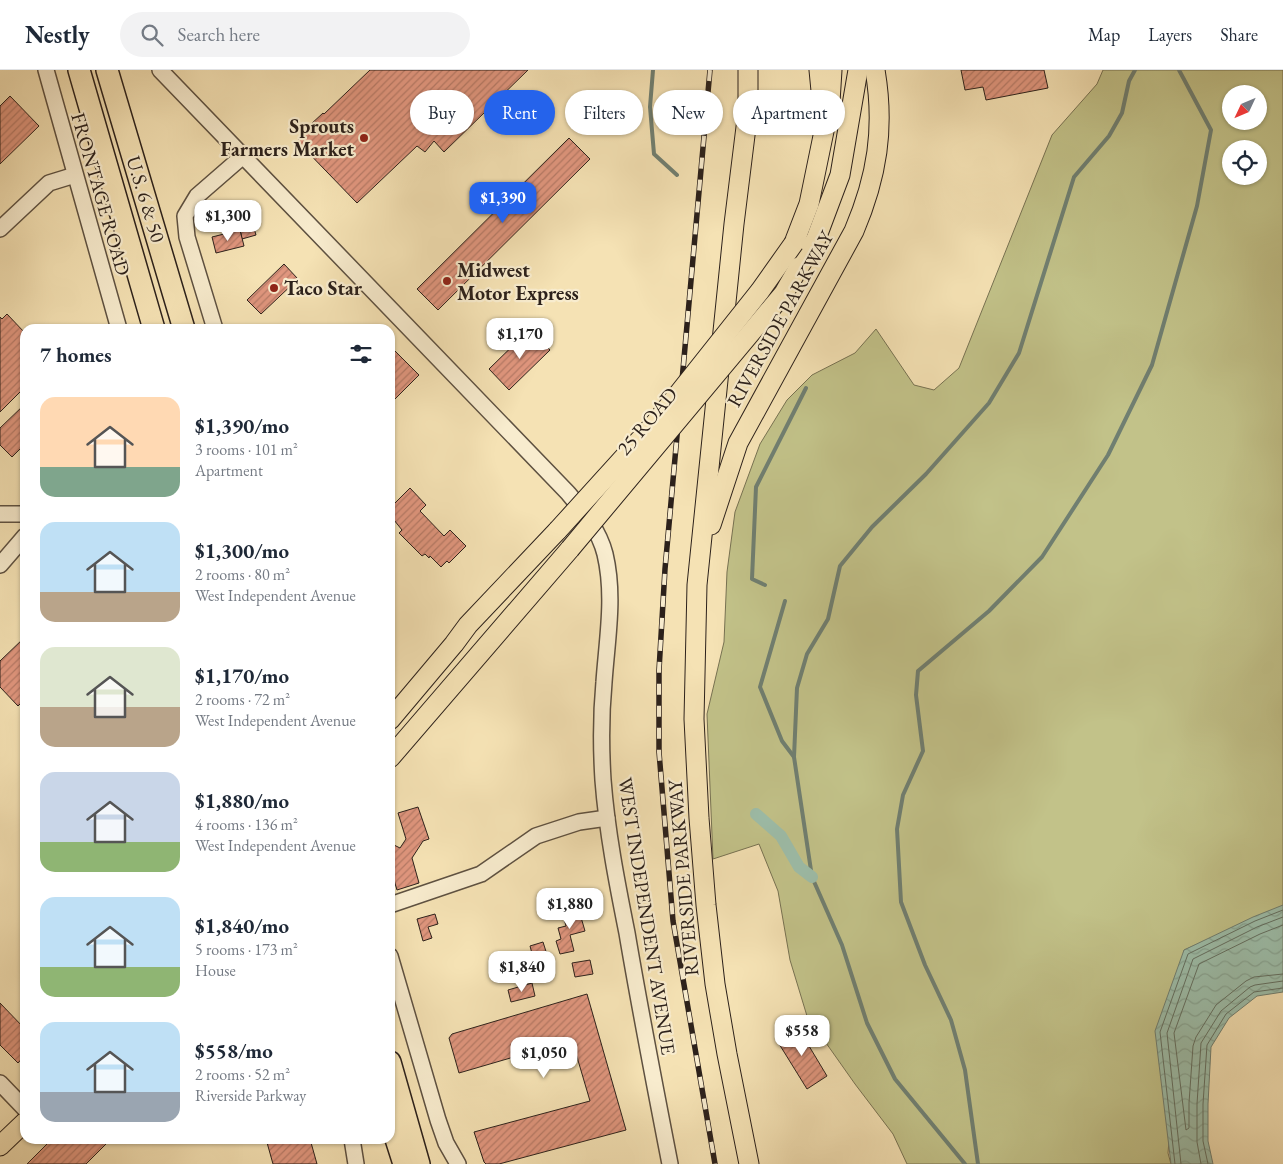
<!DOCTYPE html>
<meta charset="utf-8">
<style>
:root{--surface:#fff;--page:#f2f2f3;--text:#1f2937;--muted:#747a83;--line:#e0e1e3;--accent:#2563eb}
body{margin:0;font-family:"EB Garamond",serif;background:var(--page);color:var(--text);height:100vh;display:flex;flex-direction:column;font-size:19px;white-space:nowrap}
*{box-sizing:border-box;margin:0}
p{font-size:16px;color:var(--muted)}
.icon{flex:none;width:28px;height:28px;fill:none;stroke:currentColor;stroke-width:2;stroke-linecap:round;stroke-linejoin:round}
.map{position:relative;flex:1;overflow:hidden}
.drawer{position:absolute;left:20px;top:254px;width:375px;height:820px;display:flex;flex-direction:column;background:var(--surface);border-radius:15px;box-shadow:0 1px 4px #0004}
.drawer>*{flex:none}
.top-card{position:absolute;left:410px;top:20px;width:475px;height:45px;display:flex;gap:10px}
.needle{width:32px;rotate:226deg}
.controls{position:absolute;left:1222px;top:15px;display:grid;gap:10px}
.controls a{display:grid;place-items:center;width:45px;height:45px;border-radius:50%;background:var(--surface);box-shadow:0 1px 4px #0004;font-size:25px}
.price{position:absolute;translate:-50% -42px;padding:0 11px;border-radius:10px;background:#fff;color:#222;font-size:16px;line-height:32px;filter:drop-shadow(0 1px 2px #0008)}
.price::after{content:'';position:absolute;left:50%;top:30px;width:15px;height:11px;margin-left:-8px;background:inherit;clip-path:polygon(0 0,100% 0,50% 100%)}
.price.active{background:var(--accent);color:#fff}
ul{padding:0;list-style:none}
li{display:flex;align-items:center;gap:15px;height:125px;padding:0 20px}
li span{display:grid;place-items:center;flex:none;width:140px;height:100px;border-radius:15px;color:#555}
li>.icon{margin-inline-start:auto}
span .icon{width:60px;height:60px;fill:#fffc;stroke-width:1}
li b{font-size:21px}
h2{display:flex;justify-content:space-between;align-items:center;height:60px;padding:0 20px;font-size:21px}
.chip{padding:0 18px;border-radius:22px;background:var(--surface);box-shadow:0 1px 4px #0004;font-size:18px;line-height:45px}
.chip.active{background:var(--accent);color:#fff}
header{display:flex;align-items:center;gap:30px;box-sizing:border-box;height:70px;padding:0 25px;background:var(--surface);border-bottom:1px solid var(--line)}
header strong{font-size:24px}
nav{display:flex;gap:28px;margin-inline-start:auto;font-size:18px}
.search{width:350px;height:45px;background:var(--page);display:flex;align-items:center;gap:12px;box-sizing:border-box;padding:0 18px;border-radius:28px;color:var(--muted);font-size:19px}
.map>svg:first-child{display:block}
.green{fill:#c2c289;stroke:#777252;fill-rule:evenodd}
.water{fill:url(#water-waves);stroke:#707f71}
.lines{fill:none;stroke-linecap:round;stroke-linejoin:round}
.shore{stroke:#647062;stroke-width:1}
.stream{stroke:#707f71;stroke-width:4}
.canal{stroke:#9dbeaa;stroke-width:12}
.building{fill:url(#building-hatch);stroke:#2c211b}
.minor-casing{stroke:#5e5141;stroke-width:18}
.major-casing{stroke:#2c211b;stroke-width:21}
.highway-casing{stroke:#2c211b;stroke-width:24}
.minor{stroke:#f8ecce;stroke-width:15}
.major{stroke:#f5e2b4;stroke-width:19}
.highway{stroke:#f5e2b4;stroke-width:21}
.rail-casing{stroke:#2c211b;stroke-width:5.5}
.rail{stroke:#f8ecce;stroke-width:4;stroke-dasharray:11;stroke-linecap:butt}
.major-bridge-casing{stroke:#2c211b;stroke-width:21;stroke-linecap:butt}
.major-bridge{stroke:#f5e2b4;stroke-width:19}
.poi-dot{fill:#8f2418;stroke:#f8ecce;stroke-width:2}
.labels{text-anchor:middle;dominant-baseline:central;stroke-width:4.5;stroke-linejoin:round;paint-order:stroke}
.poi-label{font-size:20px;font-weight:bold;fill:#2c211b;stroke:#f8ecce;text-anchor:start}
.street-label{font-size:20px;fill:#2c211b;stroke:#f8ecce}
</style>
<header>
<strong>Nestly</strong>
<div class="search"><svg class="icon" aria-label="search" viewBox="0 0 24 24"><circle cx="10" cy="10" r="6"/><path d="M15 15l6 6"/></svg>Search here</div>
<nav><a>Map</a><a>Layers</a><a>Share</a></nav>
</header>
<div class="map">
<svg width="1283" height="1094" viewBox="0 0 1283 1094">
<defs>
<pattern id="water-waves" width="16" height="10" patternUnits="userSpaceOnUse" patternTransform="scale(1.25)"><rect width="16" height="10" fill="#9dbeaa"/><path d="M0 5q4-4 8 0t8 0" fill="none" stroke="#87a392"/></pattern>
<pattern id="building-hatch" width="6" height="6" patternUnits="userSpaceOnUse" patternTransform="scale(1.25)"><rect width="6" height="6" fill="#e0967e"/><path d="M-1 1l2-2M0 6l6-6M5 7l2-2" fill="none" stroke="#b67a66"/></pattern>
</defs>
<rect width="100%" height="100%" fill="#f5e2b4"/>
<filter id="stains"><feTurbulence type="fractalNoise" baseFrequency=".004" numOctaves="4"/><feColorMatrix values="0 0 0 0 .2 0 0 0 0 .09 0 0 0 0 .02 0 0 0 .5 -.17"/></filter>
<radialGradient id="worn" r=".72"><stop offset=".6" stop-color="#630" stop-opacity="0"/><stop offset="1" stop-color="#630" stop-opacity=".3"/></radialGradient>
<path class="green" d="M1103,0h180v837l-99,43 -16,203 3,11h-264l-14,-30 -38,-50 -48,-68 -17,-56 -12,-69 -19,-47 -46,15 -6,-145 17,-72 3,-70 8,-60 25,-68 27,-44 25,-25 43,-22 21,-24 38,56 20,5 25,-22 93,-233 45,-51zM1231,24h28v27h-28zM1231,79h28v27h-28z"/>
<polygon class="water" points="1283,835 1283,922 1257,926 1229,948 1211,977 1208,1034 1208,1071 1213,1094 1171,1094 1155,961 1184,880 1253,847"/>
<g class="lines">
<g class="shore">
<polyline points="1283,855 1260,864 1199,894 1174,963 1186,1060 1189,1058 1189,1033 1193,976 1196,967 1216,935 1246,911 1254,907 1283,904"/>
<polyline points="1175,1094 1160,962 1188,884 1255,851 1283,840"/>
<polyline points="1181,1094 1167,963 1193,889 1257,857 1283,847"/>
<polyline points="1201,1094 1197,1072 1197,1034 1201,973 1221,941 1250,917 1255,915 1283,911"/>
<polyline points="1208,1094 1203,1071 1203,1034 1207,975 1226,944 1254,922 1283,918"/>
</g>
<g class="stream">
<polyline points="653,0 650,37 654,84 677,105"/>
<polyline points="765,515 752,509 756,417 806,318"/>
<polyline points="785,531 760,617 782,671 794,687 812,807 842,875 867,953 895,1009 965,1094"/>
<polyline points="794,687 797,618 807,584 828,549 840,496 872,457 926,404 989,333 1019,283 1074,107 1109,66 1122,43 1129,11 1135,0"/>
<polyline points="978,1094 965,1000 951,950 925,895 901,832 897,759 903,725 923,681 916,625 918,601 989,541 1042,487 1108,385 1152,295 1197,136 1211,60 1179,0"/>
</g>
<polyline class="canal" points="756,744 781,766 799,797 812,807"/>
</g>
<g class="building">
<polygon points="370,0 528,0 444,82 434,71 425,82 417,76 357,133 297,71 312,57 310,55 323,43 324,44"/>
<polygon points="961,0 1044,0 1048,18 986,30 983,17 965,20"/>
<polygon points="10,26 39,56 0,94 0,36"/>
<polygon points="569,68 590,89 438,240 417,219"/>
<polygon points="251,148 256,165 242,169 238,151"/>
<polygon points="240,160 244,176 216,183 212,167"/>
<polygon points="284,194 298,209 261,244 247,230"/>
<polygon points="7,244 25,263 25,317 0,342 0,247 2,249"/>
<polygon points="530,259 550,280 509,320 489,299"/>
<polygon points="393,279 419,305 390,334 390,282"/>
<polygon points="25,334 25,374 12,387 0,375 0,358"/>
<polygon points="410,418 426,435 420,441 444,466 450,460 466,476 449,493 447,491 441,497 430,486 429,488 425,484 422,486 399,463 402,460 390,445 390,438"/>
<polygon points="25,567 25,629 18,636 0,617 0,591"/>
<polygon points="418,737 429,769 423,771 412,788 419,813 397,820 390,797 390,773 400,778 406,769 398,743"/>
<polygon points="578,837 585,861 570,865 574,881 560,884 556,871 561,869 558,858 566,856 562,841"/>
<polygon points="435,844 438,854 428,857 432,868 423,871 417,849"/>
<polygon points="543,872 549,891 535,895 530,876"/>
<polygon points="590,890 593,904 575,907 572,893"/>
<polygon points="532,913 535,926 511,932 508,920"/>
<polygon points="587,924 626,1060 499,1094 486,1094 484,1092 474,1062 590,1031 572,970 459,1003 449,968 452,964"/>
<polygon points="0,933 25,959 25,985 18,993 0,975"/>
<polygon points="797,956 827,1006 807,1019 776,969"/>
<polygon points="52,1069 111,1069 86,1094 27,1094"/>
<polygon points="266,1069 310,1069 317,1094 273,1094"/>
</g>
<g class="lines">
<g class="minor-casing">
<g id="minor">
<polyline points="46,0 119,259"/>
<path d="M160,0l408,423c15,18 31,37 37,61 10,42 2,85 -1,128 -3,32 -3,66 -1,98 4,52 14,103 24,153 13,77 28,154 43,231"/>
<polyline points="0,159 49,113 75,105"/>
<polyline points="215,259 187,167 185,146 197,126 243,86"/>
<polyline points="0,444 25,444"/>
<polyline points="0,495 25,466"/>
<polyline points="390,835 481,804 536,766 579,752 607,748"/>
<polyline points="390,886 438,1050 446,1073 458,1094"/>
<polyline points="0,1013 25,1039"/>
<polyline points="352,1069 356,1094"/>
</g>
</g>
<g class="major-casing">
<g id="major">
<polyline points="748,0 748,41 734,154 697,515 694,649 699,748 706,835 715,914 727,984 749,1094"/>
<polyline points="819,0 822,31"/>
<polyline points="794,173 809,134 830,32 832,0"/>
<polyline points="799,197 816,169 840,105 858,0"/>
<path d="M711,455l27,-82 116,-212c23,-54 31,-103 21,-161"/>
<polyline points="390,650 454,574 468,555 558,460"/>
<polyline points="390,688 570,479"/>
<polyline points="0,1076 25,1052"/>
</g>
</g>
<g class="highway-casing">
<g id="highway">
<polyline points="79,0 154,259"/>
<polyline points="107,0 184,259"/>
<polyline points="390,992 419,1094"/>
<polyline points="390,1050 404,1094"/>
</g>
</g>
<use href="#minor" class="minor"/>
<use href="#major" class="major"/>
<use href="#highway" class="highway"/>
<g class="rail-casing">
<polyline id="rail" points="710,0 665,499 659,600 659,682 673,851 715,1094"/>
</g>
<use href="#rail" class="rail"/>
<g class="major-bridge-casing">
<g id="major-bridge">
<polyline points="558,460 656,352 760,221 794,173"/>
<polyline points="570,479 784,223 799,197"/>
</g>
</g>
<use href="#major-bridge" class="major-bridge"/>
</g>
<g class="poi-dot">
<circle cx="364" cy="68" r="5"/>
<circle cx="447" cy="211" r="5"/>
<circle cx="274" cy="218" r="5"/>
</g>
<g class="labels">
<g class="poi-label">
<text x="354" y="56" text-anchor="end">Sprouts<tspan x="354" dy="23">Farmers Market</tspan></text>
<text x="457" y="200">Midwest<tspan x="457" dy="23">Motor Express</tspan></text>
<text x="284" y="218">Taco Star</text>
</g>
<g class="street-label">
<text transform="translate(101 124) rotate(74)">FRONTAGE ROAD</text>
<text transform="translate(146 129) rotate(73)">U.S. 6 &amp; 50</text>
<text transform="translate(780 249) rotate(-61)">RIVERSIDE PARKWAY</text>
<text transform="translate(647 351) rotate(-50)">25 ROAD</text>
<text transform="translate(683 808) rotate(-95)">RIVERSIDE PARKWAY</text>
<text transform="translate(647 846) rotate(81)">WEST INDEPENDENT AVENUE</text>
</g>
</g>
<rect width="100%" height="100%" filter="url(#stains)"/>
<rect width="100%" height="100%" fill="url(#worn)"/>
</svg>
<div class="controls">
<a><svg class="needle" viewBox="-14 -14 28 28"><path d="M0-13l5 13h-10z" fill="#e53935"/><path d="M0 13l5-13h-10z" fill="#747a83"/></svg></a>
<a><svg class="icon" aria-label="locate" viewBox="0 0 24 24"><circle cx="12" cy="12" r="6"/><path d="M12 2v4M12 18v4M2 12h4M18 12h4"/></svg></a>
</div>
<b class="price active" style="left:503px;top:154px">$1,390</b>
<b class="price" style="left:228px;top:172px">$1,300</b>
<b class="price" style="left:520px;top:290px">$1,170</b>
<b class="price" style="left:570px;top:860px">$1,880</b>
<b class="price" style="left:522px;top:923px">$1,840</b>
<b class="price" style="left:802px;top:987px">$558</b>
<b class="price" style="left:544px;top:1009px">$1,050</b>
<div class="top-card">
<a class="chip">Buy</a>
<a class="chip active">Rent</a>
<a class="chip">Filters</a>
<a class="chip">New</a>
<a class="chip">Apartment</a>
</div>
<section class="drawer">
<h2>7 homes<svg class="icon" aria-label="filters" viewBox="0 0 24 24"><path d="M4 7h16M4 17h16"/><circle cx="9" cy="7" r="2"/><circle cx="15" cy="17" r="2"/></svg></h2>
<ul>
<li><span style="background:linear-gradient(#ffd9b3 70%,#7fa58c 0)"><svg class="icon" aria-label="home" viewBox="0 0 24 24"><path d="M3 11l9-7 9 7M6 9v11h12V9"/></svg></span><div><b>$1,390/mo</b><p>3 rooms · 101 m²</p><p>Apartment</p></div></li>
<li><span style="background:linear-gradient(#bfe0f5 70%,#b9a48a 0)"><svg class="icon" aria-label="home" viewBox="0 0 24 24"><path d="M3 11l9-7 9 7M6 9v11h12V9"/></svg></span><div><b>$1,300/mo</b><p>2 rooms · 80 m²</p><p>West Independent Avenue</p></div></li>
<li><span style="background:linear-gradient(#dfe7d0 60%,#b9a48a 0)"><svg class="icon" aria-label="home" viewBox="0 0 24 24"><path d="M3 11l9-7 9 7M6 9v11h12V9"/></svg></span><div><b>$1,170/mo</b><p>2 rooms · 72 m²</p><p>West Independent Avenue</p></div></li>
<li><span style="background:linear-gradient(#c9d6e8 70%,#8fb573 0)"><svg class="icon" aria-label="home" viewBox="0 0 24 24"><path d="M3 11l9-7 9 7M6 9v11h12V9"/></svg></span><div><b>$1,880/mo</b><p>4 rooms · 136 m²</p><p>West Independent Avenue</p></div></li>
<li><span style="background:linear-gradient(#bfe0f5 70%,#8fb573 0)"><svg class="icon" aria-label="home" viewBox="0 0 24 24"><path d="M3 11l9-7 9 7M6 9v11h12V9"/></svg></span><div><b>$1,840/mo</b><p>5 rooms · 173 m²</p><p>House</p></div></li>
<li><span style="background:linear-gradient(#bfe0f5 70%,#9aa5b1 0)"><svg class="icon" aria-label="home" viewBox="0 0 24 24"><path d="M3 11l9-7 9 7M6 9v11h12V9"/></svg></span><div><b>$558/mo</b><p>2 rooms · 52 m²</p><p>Riverside Parkway</p></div></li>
</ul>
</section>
</div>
